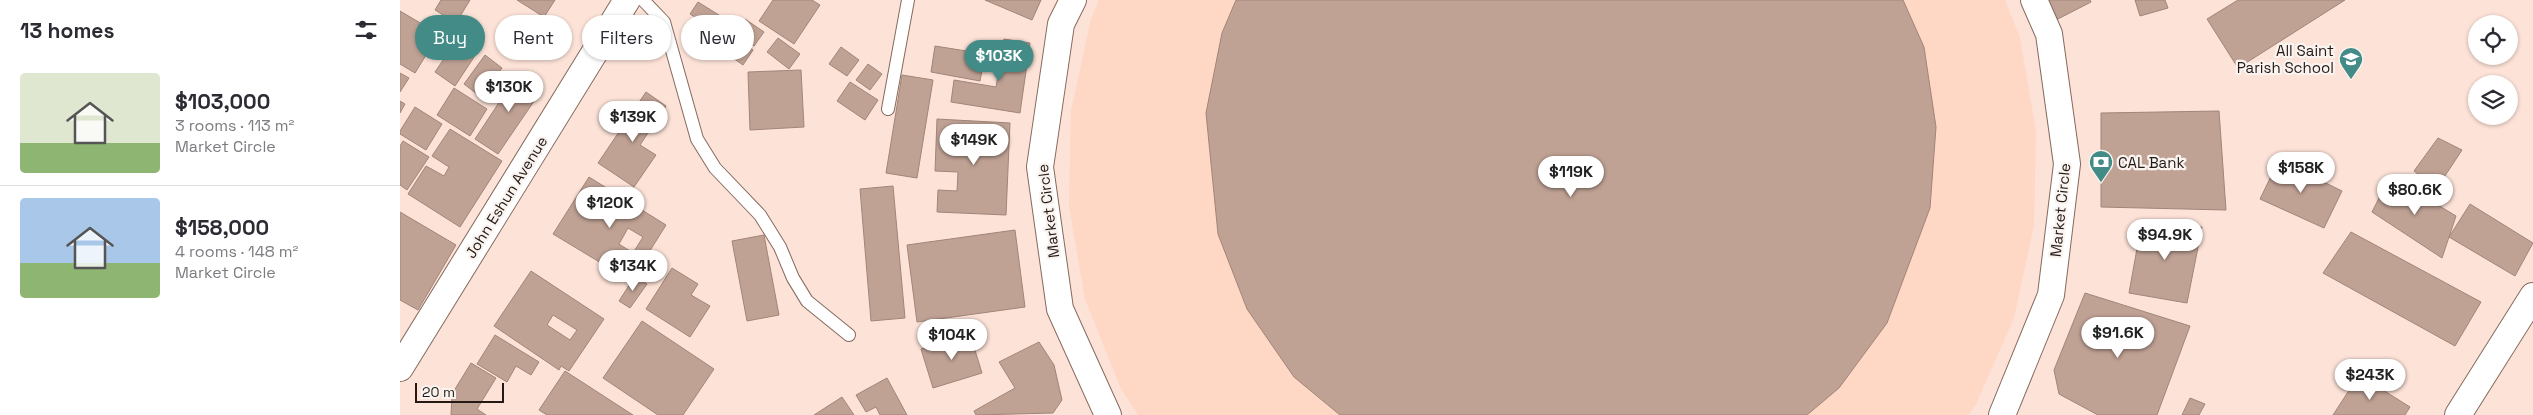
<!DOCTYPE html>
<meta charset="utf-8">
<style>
:root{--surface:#fff;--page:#f7f7f7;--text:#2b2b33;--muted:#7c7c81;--line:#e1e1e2;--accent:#438b86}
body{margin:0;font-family:"Space Grotesk",sans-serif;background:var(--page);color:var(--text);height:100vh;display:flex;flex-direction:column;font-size:19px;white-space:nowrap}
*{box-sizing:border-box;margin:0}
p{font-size:16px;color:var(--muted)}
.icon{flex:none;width:28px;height:28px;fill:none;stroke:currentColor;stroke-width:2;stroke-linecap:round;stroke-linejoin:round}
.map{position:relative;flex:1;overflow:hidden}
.details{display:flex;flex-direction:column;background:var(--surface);width:400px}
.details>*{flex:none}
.top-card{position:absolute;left:15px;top:15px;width:475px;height:45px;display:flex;gap:10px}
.buttons{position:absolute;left:2068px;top:15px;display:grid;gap:10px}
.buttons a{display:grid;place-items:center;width:50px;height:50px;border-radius:50%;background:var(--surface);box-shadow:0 1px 4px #0004;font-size:25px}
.scale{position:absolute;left:15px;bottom:12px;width:89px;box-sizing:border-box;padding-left:5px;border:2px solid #241914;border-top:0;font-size:14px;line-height:18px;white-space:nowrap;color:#241914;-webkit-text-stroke:4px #faf4f1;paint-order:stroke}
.price{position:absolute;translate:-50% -42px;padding:0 11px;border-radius:18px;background:#fff;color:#222;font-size:16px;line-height:32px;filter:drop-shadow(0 1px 2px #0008)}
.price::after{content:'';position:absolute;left:50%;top:30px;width:15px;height:11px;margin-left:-8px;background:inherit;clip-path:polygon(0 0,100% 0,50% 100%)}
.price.current{background:var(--accent);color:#fff}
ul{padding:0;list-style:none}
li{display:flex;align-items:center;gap:15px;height:125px;padding:0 20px}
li+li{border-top:1px solid var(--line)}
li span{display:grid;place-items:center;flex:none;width:140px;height:100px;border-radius:5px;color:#555}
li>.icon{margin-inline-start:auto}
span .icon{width:60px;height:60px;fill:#fffc;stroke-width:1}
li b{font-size:21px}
h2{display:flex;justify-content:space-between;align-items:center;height:60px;padding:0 20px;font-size:21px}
.pill{padding:0 18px;border-radius:22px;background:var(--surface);box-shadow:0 1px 4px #0004;font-size:18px;line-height:45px}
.pill.current{background:var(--accent);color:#fff}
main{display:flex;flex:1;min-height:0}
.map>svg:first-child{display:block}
.built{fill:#fed7c5}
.building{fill:#c0a295;stroke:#a28578;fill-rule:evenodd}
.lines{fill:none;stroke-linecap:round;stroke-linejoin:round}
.service-casing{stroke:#856a5e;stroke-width:14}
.minor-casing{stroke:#856a5e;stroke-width:28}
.service{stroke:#fff;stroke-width:12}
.minor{stroke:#fff;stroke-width:26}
.labels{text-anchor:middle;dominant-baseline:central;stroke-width:4.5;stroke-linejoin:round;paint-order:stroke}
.poi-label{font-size:15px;fill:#241914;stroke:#faf4f1;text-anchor:end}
.street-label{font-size:15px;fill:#241914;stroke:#faf4f1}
</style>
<main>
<section class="details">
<h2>13 homes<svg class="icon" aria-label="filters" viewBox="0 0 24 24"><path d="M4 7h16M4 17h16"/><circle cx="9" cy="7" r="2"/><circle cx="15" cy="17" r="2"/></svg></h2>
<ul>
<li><span style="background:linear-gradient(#dfe7d0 70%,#8fb573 0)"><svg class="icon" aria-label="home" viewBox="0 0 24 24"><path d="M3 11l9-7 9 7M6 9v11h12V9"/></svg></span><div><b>$103,000</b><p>3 rooms · 113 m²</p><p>Market Circle</p></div></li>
<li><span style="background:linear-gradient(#a9c7e8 65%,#8fb573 0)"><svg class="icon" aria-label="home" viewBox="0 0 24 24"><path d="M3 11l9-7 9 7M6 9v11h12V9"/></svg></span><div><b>$158,000</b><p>4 rooms · 148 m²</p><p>Market Circle</p></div></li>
</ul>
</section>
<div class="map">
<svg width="2133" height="415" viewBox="0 0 2133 415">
<rect width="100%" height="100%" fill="#fce2d7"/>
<polygon class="built" points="699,0 1605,0 1620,38 1636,131 1634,225 1614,318 1576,404 1568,415 738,415 720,387 685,299 669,206 671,111 691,19"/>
<g class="building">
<polygon points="41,0 70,0 56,23 35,10"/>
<polygon points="117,0 155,0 144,17"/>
<polygon points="373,0 412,0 420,5 394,44 359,21"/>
<polygon points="585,0 641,0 632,20"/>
<polygon points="836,0 1503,0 1524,47 1536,127 1530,208 1487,323 1439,388 1407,415 940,415 894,377 847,309 818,234 806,113 822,33"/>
<polygon points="1644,0 1690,0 1691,2 1654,21"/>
<polygon points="1735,0 1765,0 1768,8 1740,16"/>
<polygon points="1838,0 1945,0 1838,68 1807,19"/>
<polygon points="298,2 327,20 319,32 290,14"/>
<polygon points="0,11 39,34 15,73 0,64"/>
<polygon points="345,19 364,32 354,46 335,32"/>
<polygon points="333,37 353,50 343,65 323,51"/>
<polygon points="58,38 78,51 55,86 35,72"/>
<polygon points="378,38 400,54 389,69 367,52"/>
<polygon points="604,39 630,43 620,113 551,102 554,80 596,87"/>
<polygon points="535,46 585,54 580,81 531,72"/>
<polygon points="441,47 459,60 447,76 429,64"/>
<polygon points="85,55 102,68 81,97 64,84"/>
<polygon points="468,64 482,74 470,90 456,80"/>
<polygon points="401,70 404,127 350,130 348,72"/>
<polygon points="119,72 143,88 98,154 75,139"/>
<polygon points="0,73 9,78 0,92"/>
<polygon points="502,75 533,80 517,178 486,173"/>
<polygon points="450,82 478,100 465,120 437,101"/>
<polygon points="54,88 87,109 70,136 37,115"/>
<polygon points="246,92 266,106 240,145 256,155 234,187 198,163"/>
<polygon points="0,101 5,104 0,113"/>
<polygon points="15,107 42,124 26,150 0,134 0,131"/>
<polygon points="1819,111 1826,210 1701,207 1701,113"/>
<polygon points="537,119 610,123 606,215 537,212 538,190 557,191 558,172 535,171"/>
<polygon points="50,129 102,161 60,227 8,194 26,166 44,176 49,167 32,156"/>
<polygon points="2038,138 2062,150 2037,188 2014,171"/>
<polygon points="3,141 29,157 7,190 0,185 0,146"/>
<polygon points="1879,160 1942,191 1924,228 1860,199"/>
<polygon points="1990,176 2056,216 2042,258 1972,212"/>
<path d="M189,177l77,48 -35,56 -78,-47zM228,228l15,9 -10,16 -14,-9z"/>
<polygon points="493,186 505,318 471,321 460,189"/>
<polygon points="2070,204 2133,243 2115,276 2049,237"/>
<polygon points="0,212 56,245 18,310 0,300"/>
<polygon points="1742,221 1802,227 1787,303 1729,293"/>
<polygon points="615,230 625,307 517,322 507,245"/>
<polygon points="1951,232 2081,302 2055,346 1923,273"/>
<polygon points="364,235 379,315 347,321 332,241"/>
<polygon points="272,268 298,284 291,295 310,306 290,337 246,309"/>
<path d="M131,271l73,48 -35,52 -8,-5 -2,4 -65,-44zM153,315l24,15 -7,10 -23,-15z"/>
<polygon points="235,276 247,284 230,308 219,301"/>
<polygon points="1685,293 1790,326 1757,415 1698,415 1659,394 1654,370"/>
<polygon points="242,321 314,369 283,415 258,415 203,378"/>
<polygon points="570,334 582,373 533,388 521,349"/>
<polygon points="95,335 139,362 131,375 116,366 107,382 77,364"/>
<polygon points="639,342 654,365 662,400 653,413 576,415 574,411 615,388 599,362"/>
<polygon points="71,363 96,378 77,409 86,415 51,415 52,394"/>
<polygon points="165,371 233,415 147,415 139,410"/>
<polygon points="1959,375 2010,407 2005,415 1933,415"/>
<polygon points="487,378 507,415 480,415 476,407 466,412 456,395"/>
<polygon points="442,397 454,415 414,415"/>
<polygon points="1790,398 1805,404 1799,415 1782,415"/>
</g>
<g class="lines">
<g class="service-casing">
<g id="service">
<polyline points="243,0 264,22 297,139 315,168 360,215 380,247 393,278 407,301 449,335"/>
<polyline points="488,109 508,0"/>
</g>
</g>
<g class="minor-casing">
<g id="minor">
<polyline points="673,0 661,24 640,167 660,309 708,415"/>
<polyline points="0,368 227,0"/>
<polyline points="1602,415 1651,295 1667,164 1649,34 1634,0"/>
<polyline points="2058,415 2133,296"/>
</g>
</g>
<use href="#service" class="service"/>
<use href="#minor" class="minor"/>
</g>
<defs>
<g id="school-pin" transform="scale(1.25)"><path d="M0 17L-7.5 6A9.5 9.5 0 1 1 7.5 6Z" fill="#438b86" stroke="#faf4f1"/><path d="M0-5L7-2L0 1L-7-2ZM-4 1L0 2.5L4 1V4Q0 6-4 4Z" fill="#fff"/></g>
<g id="bank-pin" transform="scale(1.25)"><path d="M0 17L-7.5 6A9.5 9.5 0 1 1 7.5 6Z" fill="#438b86" stroke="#faf4f1"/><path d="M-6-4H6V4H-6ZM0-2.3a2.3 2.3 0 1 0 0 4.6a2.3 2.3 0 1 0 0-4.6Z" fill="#fff"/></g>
</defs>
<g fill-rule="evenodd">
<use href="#school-pin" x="1951" y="59"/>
<use href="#bank-pin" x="1701" y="162"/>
</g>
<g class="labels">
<g class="poi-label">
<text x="1934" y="50">All Saint<tspan x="1934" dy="17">Parish School</tspan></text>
<text x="1718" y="162" text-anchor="start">CAL Bank</text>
</g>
<g class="street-label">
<text transform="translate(106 197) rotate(-58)">John Eshun Avenue</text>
<text transform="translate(1660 210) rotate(-84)">Market Circle</text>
<text transform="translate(648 211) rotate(-97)">Market Circle</text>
</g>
</g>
</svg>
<div class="buttons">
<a><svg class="icon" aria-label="locate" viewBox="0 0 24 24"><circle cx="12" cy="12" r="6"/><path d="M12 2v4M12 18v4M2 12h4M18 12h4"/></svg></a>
<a><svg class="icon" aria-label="layers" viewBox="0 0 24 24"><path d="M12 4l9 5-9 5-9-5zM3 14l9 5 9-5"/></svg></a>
</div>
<div class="scale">20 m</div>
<b class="price current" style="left:599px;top:82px">$103K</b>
<b class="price" style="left:109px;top:113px">$130K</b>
<b class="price" style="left:233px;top:143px">$139K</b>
<b class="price" style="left:574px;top:166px">$149K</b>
<b class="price" style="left:1901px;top:194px">$158K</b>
<b class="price" style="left:1171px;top:198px">$119K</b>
<b class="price" style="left:2015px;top:216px">$80.6K</b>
<b class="price" style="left:210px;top:229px">$120K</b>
<b class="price" style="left:1765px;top:261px">$94.9K</b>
<b class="price" style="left:233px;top:292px">$134K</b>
<b class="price" style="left:1718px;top:359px">$91.6K</b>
<b class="price" style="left:552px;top:361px">$104K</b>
<b class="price" style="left:1970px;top:401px">$243K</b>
<div class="top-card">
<a class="pill current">Buy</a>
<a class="pill">Rent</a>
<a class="pill">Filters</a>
<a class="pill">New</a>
</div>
</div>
</main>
